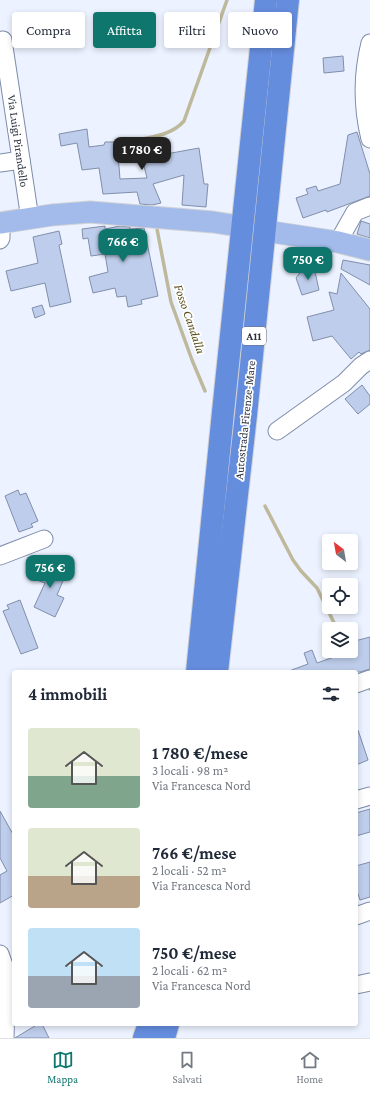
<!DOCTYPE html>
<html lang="it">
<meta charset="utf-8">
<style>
:root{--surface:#fff;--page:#f2f2f3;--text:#1f2937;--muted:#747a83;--line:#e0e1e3;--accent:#0f766e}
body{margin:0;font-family:"Crimson Pro",serif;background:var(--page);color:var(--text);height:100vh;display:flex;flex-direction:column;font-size:15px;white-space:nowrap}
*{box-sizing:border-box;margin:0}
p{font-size:13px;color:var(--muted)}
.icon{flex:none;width:22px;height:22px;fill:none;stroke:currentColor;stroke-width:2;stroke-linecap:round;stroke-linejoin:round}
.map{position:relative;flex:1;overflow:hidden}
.panel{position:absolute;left:12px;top:670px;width:346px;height:356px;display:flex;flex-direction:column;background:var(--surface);border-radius:4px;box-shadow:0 2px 6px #0003}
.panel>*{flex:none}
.top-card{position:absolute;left:12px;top:12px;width:346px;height:36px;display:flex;gap:8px}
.needle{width:26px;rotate:329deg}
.tools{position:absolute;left:322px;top:534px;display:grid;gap:8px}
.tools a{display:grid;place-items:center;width:36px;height:36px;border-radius:4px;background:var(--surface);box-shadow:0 2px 6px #0003;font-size:20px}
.price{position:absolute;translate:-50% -34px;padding:0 9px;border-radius:8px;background:var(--accent);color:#fff;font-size:13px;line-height:26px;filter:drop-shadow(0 1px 2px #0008)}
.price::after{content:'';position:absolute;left:50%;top:24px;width:12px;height:9px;margin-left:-6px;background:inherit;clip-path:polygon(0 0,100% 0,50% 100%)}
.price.active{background:#222;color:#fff}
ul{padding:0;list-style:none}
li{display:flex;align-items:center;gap:12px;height:100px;padding:0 16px}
li span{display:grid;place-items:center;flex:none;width:112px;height:80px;border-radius:4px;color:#555}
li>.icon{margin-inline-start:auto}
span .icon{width:48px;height:48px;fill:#fffc;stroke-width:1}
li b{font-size:17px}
h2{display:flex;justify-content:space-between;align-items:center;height:48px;padding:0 16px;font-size:17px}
.tag{padding:0 14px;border-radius:4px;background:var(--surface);box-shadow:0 2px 6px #0003;font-size:14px;line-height:36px}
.tag.active{background:var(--accent);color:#fff}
.tabs{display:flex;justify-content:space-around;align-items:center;height:56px;border-top:1px solid var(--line);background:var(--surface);font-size:11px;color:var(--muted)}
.tabs a{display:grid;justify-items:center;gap:2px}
.tabs .active{color:var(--accent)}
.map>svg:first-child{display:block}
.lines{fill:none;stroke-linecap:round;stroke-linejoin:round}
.stream{stroke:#bfb99c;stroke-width:3.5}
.building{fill:#becdeb;stroke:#818fab}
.minor-casing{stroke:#7e8da9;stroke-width:19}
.major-casing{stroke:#d0d2d4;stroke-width:23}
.highway-casing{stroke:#d0d2d4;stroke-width:24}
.minor{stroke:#fff;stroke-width:17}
.major{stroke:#a3bbeb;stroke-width:21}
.highway{stroke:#658dde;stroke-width:22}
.labels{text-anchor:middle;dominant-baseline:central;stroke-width:3.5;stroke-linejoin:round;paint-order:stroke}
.shield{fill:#fff;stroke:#6b6f77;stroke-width:1}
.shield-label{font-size:11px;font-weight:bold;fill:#2b313d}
.street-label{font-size:12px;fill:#2b313d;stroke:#fff}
.water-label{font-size:13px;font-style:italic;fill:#5b501d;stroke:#fff}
</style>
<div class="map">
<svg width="370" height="1038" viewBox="0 0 370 1038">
<rect width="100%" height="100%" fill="#ecf2ff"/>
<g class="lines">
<g class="stream">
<path d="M137,140c17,-3 36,-6 47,-19l43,-121"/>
<polyline points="157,229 171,302 192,360 205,391"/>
<polyline points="265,506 293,560 301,571 317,588 337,629"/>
<polyline points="369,688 370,689"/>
</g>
</g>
<g class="building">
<polygon points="343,56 344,71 324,73 323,58"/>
<polygon points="87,129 89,147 104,145 105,142 117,142 120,179 147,178 142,158 166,151 166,154 199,148 204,184 208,184 206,207 182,205 184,175 153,184 161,203 152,205 140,204 137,192 103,194 99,168 82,170 77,143 61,146 59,134"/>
<polygon points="357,132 370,174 370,196 327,212 326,210 303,218 296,198 308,194 306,189 316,186 318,191 340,184 348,135"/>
<polygon points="361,221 370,224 370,238 357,234"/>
<polygon points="105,226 105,229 120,226 130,227 130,229 144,228 158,296 141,300 142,304 128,307 126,296 117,297 115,288 93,293 89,277 108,272 105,254 91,256 88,238 83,239 82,229"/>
<polygon points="59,231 62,244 59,245 71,302 50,307 45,283 11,291 6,271 38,263 33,237"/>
<polygon points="343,260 370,265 370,285 341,269"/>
<polygon points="314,267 319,290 302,295 296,278 302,270"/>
<polygon points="341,273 370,309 370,350 361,354 359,352 351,359 332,336 313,341 307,317 334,310 329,292 337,294"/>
<polygon points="42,305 45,314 35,318 32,308"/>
<polygon points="362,385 370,396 370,404 358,414 345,399"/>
<polygon points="18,490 20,495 26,493 38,521 31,524 33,527 19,532 5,496"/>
<polygon points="51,561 60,565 58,569 63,571 61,574 65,576 57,595 64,598 55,617 34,607 45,583 34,579 41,566 47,568"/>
<polygon points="20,600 38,648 21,654 3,611 9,609 7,605"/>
<polygon points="370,637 370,669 360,672 290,672 289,671 308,664 304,653 312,650 317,663 351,651 351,642"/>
<polygon points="356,730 358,730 368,760 356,765"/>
<polygon points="370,809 370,832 356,836 356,813"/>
<polygon points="0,811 14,836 14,895 0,903 0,875 7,871 0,858"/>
<polygon points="370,862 370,897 360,900 356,888 356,866"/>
<polygon points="38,1024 42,1024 49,1038 15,1038"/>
</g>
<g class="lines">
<g class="minor-casing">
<g id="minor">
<polyline points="3,40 30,219"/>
<path d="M370,43c-8,32 -8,63 0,96"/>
<polyline points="0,163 21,160"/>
<polyline points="0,240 1,238 1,223"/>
<polyline points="338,242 355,212 370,206"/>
<polyline points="277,431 344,383 361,366 370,360"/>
<polyline points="0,556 44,539"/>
<polyline points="356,684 370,679"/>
<polyline points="356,800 370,796"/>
<polyline points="356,916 370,911"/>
<polyline points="0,954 7,974 5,1038"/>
<polyline points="356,985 370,982"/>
</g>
</g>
<g class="major-casing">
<g id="major">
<polyline points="0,223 52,215 90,212 213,222 232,225"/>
<polyline points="272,232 338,242 370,250"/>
</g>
</g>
<g class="highway-casing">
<g id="highway">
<polyline points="197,672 223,412 266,0"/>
<polyline points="217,672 246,415 288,0"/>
<polyline points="144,1038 149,1024"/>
<polyline points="164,1038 168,1024"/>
</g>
</g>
<use href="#minor" class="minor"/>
<use href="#major" class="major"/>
<use href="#highway" class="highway"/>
</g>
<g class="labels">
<rect class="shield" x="242" y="327" width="24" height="18" rx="3"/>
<g class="shield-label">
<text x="254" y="336">A11</text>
</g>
<g class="street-label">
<text transform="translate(18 141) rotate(82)">Via Luigi Pirandello</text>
<text transform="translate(245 420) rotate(-84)">Autostrada Firenze-Mare</text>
</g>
<g class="water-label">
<text transform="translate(190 319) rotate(71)">Fosso Candalla</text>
</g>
</g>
</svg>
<div class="tools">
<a><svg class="needle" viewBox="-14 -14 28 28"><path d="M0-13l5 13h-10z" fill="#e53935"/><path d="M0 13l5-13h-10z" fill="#747a83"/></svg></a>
<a><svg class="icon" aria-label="locate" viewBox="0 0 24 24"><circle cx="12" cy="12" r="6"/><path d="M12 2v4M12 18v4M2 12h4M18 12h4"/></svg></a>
<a><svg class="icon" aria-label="layers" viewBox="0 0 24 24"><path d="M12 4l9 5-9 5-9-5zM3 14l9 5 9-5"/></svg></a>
</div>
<b class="price active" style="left:142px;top:171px">1 780 €</b>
<b class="price" style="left:123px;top:263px">766 €</b>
<b class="price" style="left:308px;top:281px">750 €</b>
<b class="price" style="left:50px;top:589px">756 €</b>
<div class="top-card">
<a class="tag">Compra</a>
<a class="tag active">Affitta</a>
<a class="tag">Filtri</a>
<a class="tag">Nuovo</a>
</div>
<section class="panel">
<h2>4 immobili<svg class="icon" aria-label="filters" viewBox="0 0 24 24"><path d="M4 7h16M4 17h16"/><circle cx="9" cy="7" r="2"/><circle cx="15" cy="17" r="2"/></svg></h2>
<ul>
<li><span style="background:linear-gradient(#dfe7d0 60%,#7fa58c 0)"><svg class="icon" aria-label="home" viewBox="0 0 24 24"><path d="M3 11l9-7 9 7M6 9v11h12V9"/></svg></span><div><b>1 780 €/mese</b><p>3 locali · 98 m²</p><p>Via Francesca Nord</p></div></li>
<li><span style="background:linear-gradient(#dfe7d0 60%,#b9a48a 0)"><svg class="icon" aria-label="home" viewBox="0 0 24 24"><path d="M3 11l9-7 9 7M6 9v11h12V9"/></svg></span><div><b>766 €/mese</b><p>2 locali · 52 m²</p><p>Via Francesca Nord</p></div></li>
<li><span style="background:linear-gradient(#bfe0f5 60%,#9aa5b1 0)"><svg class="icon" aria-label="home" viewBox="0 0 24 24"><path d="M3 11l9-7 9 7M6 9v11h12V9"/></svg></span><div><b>750 €/mese</b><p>2 locali · 62 m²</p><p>Via Francesca Nord</p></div></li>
</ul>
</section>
</div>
<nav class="tabs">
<a class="active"><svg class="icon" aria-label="map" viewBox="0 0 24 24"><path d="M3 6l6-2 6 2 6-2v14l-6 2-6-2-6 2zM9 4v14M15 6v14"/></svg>Mappa</a>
<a><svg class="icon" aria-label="saved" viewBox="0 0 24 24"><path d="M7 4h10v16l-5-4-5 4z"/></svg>Salvati</a>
<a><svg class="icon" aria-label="home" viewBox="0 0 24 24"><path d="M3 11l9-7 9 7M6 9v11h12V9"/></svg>Home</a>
</nav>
